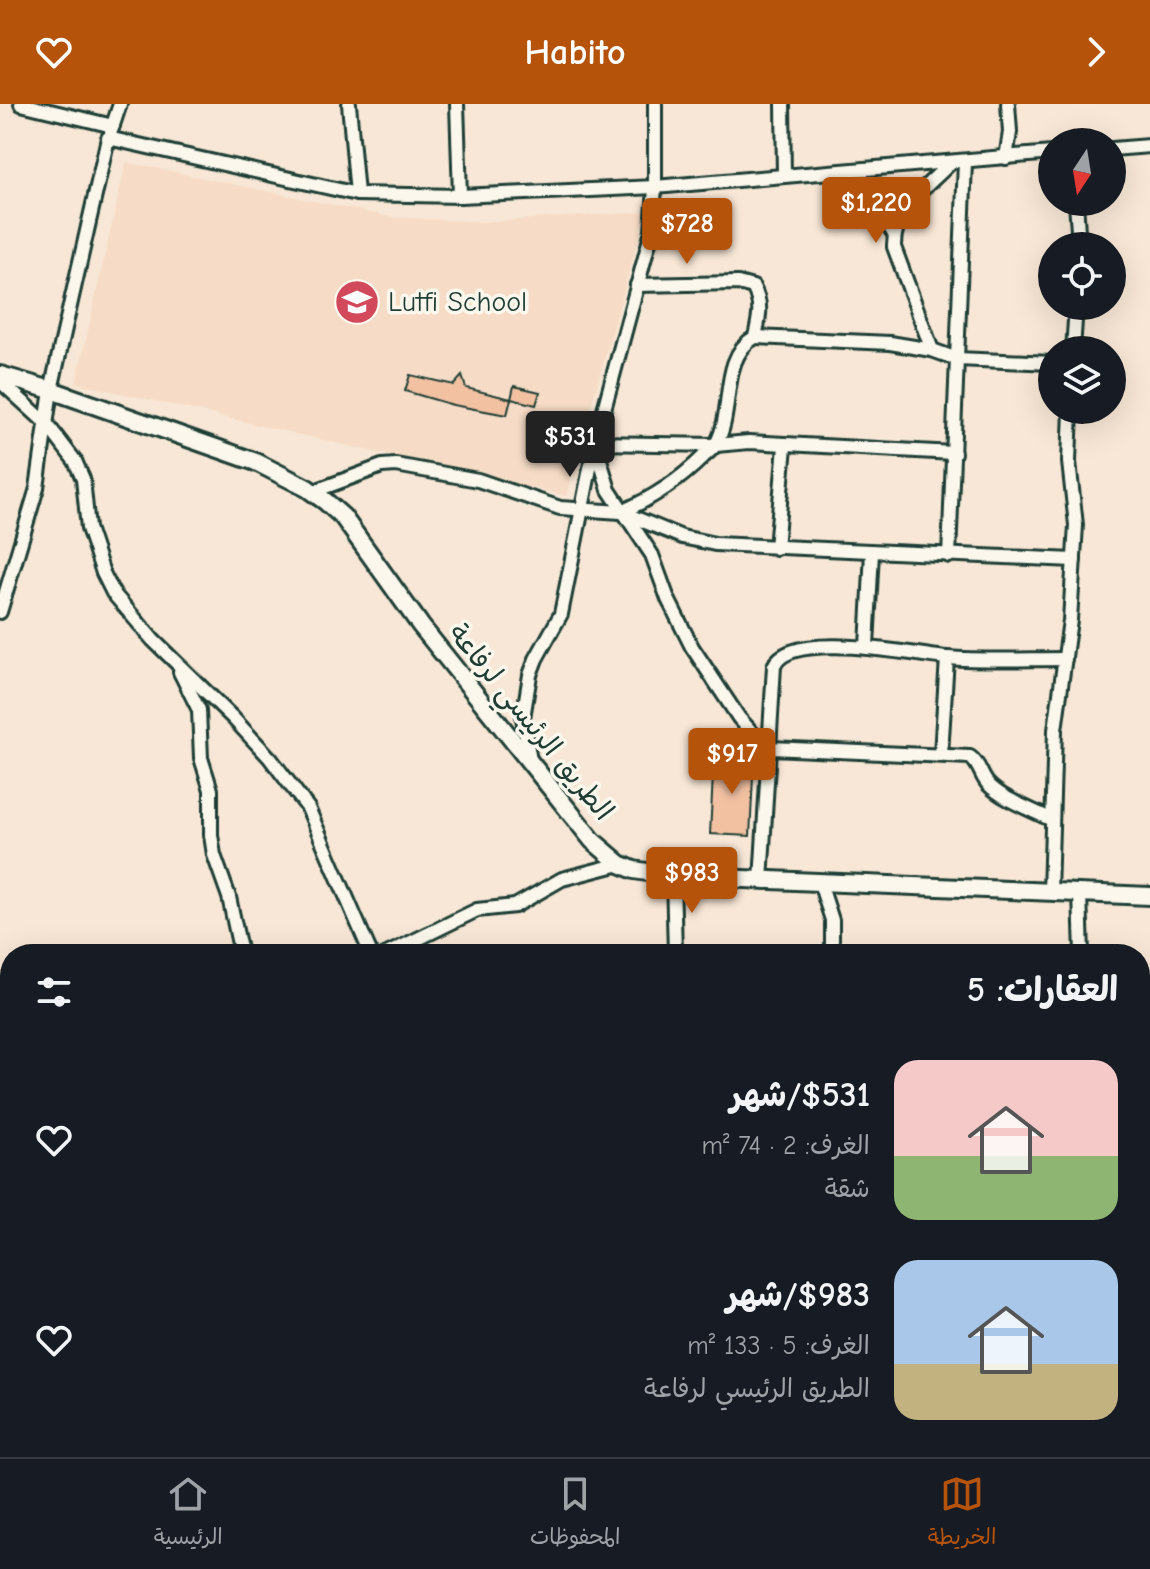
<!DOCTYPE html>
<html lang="ar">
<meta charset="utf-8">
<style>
:root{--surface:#171b24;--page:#20242c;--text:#f1f3f6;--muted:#9ea1a6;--line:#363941;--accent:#b45309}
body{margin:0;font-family:"Comic Neue","Playpen Sans Arabic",sans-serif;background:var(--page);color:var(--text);direction:rtl;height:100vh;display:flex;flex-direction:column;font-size:30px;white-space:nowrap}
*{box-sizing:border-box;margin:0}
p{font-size:26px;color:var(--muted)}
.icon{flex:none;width:44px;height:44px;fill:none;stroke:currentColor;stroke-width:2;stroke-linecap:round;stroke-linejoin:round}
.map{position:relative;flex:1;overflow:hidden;direction:ltr}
.panel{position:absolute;left:0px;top:840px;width:1150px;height:514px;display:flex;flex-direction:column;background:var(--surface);border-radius:32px 32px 0 0;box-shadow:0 8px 32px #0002;direction:rtl}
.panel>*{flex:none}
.needle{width:52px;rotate:192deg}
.buttons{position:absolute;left:1038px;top:24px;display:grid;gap:16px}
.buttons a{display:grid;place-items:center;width:88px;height:88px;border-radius:50%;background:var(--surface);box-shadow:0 8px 32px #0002;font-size:40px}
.price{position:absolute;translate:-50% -68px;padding:0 18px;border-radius:8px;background:var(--accent);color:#fff;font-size:26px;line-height:52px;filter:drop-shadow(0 2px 4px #0008)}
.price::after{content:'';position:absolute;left:50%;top:48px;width:24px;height:18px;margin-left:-12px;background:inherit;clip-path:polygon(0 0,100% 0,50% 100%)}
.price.on{background:#222;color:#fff}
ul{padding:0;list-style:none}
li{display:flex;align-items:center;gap:24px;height:200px;padding:0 32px}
li span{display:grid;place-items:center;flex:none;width:224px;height:160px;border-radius:24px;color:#555}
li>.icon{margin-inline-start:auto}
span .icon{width:96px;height:96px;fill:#fffc;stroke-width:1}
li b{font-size:34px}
h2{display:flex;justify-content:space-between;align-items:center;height:96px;padding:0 32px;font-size:34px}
header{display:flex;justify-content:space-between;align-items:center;height:104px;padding:0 32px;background:var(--accent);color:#fff;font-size:36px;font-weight:700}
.dock{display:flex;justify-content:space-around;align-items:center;height:112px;border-top:2px solid var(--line);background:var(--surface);font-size:22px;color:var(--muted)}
.dock a{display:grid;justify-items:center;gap:4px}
.dock .on{color:var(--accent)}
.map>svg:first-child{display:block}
.built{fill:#f6dcc6}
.building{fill:#f2c1a2;stroke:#1f3d34;stroke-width:2}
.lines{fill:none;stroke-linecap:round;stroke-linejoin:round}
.minor-casing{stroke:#1f3d34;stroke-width:18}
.tertiary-casing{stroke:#1f3d34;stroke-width:22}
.minor{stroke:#fbf7ec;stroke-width:12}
.tertiary{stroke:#fbf7ec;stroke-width:16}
.labels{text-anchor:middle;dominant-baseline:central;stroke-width:7;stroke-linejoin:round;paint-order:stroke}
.poi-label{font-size:28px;fill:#1f3d34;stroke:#fbf7ec;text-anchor:start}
.street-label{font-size:28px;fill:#1f3d34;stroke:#fbf7ec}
</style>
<header><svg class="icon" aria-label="forward" viewBox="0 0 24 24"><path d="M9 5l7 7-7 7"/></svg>Habito<svg class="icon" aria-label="heart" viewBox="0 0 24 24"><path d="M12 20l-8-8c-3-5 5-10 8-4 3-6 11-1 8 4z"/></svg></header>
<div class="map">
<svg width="1150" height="1353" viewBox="0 0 1150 1353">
<rect width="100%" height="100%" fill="#f8e7d6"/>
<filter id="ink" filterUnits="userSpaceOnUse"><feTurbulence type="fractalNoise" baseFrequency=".0125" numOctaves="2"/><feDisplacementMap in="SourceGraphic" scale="16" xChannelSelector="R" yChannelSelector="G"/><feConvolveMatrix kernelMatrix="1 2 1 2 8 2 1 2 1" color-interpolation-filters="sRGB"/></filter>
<g filter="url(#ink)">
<polygon class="built" points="126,58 391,113 483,118 646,108 566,392 76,279"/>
<g class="building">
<polygon points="410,271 454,281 462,272 466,284 511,295 507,311 453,301 405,287"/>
<polygon points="514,282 540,288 536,301 511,295"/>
<polygon points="714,651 754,653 750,732 710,730"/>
</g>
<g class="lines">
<g class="minor-casing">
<g id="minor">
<polyline points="21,0 113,22"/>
<polyline points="349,0 357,90"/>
<polyline points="457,0 460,92"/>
<polyline points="783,0 784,71"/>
<polyline points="111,27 120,0"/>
<polyline points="1112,45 1150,42"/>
<polyline points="1006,54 1010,28 1008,0"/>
<polyline points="839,69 877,104 894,130"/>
<polyline points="1076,98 1079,142"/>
<polyline points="755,233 890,239 932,246 957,255 1052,259"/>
<path d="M932,246l-38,-103c-1,-38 32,-59 56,-84"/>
<polyline points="1073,246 1076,202"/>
<polyline points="0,277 46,319 75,357 83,375 88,424 103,469 113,489 153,536 233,614 270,654 308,704 371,850"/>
<path d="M954,349l-205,-11 -33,3 -121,-2 14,47 43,65 16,44 24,48 47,71 17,19 15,11 199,9c10,7 10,18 18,27 15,16 45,26 64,36"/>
<polyline points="312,388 382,362 396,361 478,376 560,404 621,408 682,433 715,440 1074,456"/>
<path d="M621,408c32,-14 57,-30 82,-55 4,-4 10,-8 13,-13 19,-33 3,-86 39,-107 4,-19 8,-32 -2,-50l-15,-4 -101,2"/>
<polyline points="776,444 785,342"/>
<polyline points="949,452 965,58"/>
<polyline points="0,508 37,384 51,286 108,34 357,90 460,92 655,83 1052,49"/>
<polyline points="867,542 872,448"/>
<polyline points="180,568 199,606 201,654 211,686 211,731 214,751 229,793 241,850"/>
<polyline points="941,650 947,554"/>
<polyline points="530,657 523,614 530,571 536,555 561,510 595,339 652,127 655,83 655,0"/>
<polyline points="673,772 675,850"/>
<path d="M761,777l13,-215c15,-37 141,-11 173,-8 39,3 79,1 118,1"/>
<polyline points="820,779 832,816 832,850"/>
<polyline points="1050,789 1055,626 1070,516 1076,421 1069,358 1071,306"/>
<polyline points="1080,790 1082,850"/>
<polyline points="387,850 477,806 515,802 562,775 620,760"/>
<polyline points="0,989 10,989"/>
<polyline points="1140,1138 1150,1139"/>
<polyline points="0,1195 10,1200"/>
<polyline points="0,1310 10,1263"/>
<polyline points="469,1344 471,1353"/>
<polyline points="571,1344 573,1353"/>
<polyline points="654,1344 683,1353"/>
<polyline points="220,1353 220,1344"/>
<polyline points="286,1353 291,1344"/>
<polyline points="332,1353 345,1344"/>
<polyline points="1097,1353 1097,1344"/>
</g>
</g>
<g class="tertiary-casing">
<polyline id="tertiary" points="0,271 51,286 256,358 307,384 325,397 343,413 421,522 593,737 620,760 634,766 673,772 1150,792"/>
</g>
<use href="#minor" class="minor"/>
<use href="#tertiary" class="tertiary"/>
</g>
</g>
<defs>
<g id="school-disc" transform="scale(2.3)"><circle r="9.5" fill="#d1495b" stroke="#fbf7ec"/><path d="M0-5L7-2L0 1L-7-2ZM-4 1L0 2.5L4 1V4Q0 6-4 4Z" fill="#fff"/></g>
</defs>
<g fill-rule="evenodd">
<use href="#school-disc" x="357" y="198"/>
</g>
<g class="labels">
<g class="poi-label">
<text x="388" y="198">Lutfi School</text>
</g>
<g class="street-label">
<text transform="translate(531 618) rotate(51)">الطريق الرئيسي لرفاعة</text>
</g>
</g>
</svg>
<div class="buttons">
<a><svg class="needle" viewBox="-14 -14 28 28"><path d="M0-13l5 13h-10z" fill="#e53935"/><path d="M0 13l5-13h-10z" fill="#9ea1a6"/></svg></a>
<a><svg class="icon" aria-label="locate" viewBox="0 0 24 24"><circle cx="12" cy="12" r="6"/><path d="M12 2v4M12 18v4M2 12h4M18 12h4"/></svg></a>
<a><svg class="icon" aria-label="layers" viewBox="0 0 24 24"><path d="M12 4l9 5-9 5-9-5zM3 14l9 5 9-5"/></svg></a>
</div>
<b class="price" style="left:876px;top:141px">$1,220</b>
<b class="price" style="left:687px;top:162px">$728</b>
<b class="price on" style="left:570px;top:375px">$531</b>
<b class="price" style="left:732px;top:692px">$917</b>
<b class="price" style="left:692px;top:811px">$983</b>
<section class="panel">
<h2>العقارات: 5<svg class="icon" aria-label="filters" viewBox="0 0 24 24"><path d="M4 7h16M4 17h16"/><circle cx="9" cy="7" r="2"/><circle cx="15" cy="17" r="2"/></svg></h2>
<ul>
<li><span style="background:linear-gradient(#f6c9c9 60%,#8fb573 0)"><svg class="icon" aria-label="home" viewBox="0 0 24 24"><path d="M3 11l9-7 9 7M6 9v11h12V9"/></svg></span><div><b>$531/شهر</b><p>الغرف: 2 · 74 m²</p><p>شقة</p></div><svg class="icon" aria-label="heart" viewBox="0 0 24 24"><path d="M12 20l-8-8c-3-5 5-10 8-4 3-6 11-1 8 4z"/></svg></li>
<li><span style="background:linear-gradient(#a9c7e8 65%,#c2b280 0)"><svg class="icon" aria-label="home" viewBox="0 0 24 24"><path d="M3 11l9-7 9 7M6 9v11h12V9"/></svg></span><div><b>$983/شهر</b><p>الغرف: 5 · 133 m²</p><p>الطريق الرئيسي لرفاعة</p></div><svg class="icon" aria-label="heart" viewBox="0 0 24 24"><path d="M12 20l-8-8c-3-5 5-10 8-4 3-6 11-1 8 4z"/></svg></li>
</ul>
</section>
</div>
<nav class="dock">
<a class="on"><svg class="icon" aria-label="map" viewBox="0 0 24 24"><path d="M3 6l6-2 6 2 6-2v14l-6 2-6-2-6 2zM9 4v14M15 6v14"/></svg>الخريطة</a>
<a><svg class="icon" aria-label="saved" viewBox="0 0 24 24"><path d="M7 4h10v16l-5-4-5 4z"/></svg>المحفوظات</a>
<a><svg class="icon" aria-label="home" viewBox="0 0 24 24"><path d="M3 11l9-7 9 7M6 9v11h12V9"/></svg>الرئيسية</a>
</nav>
